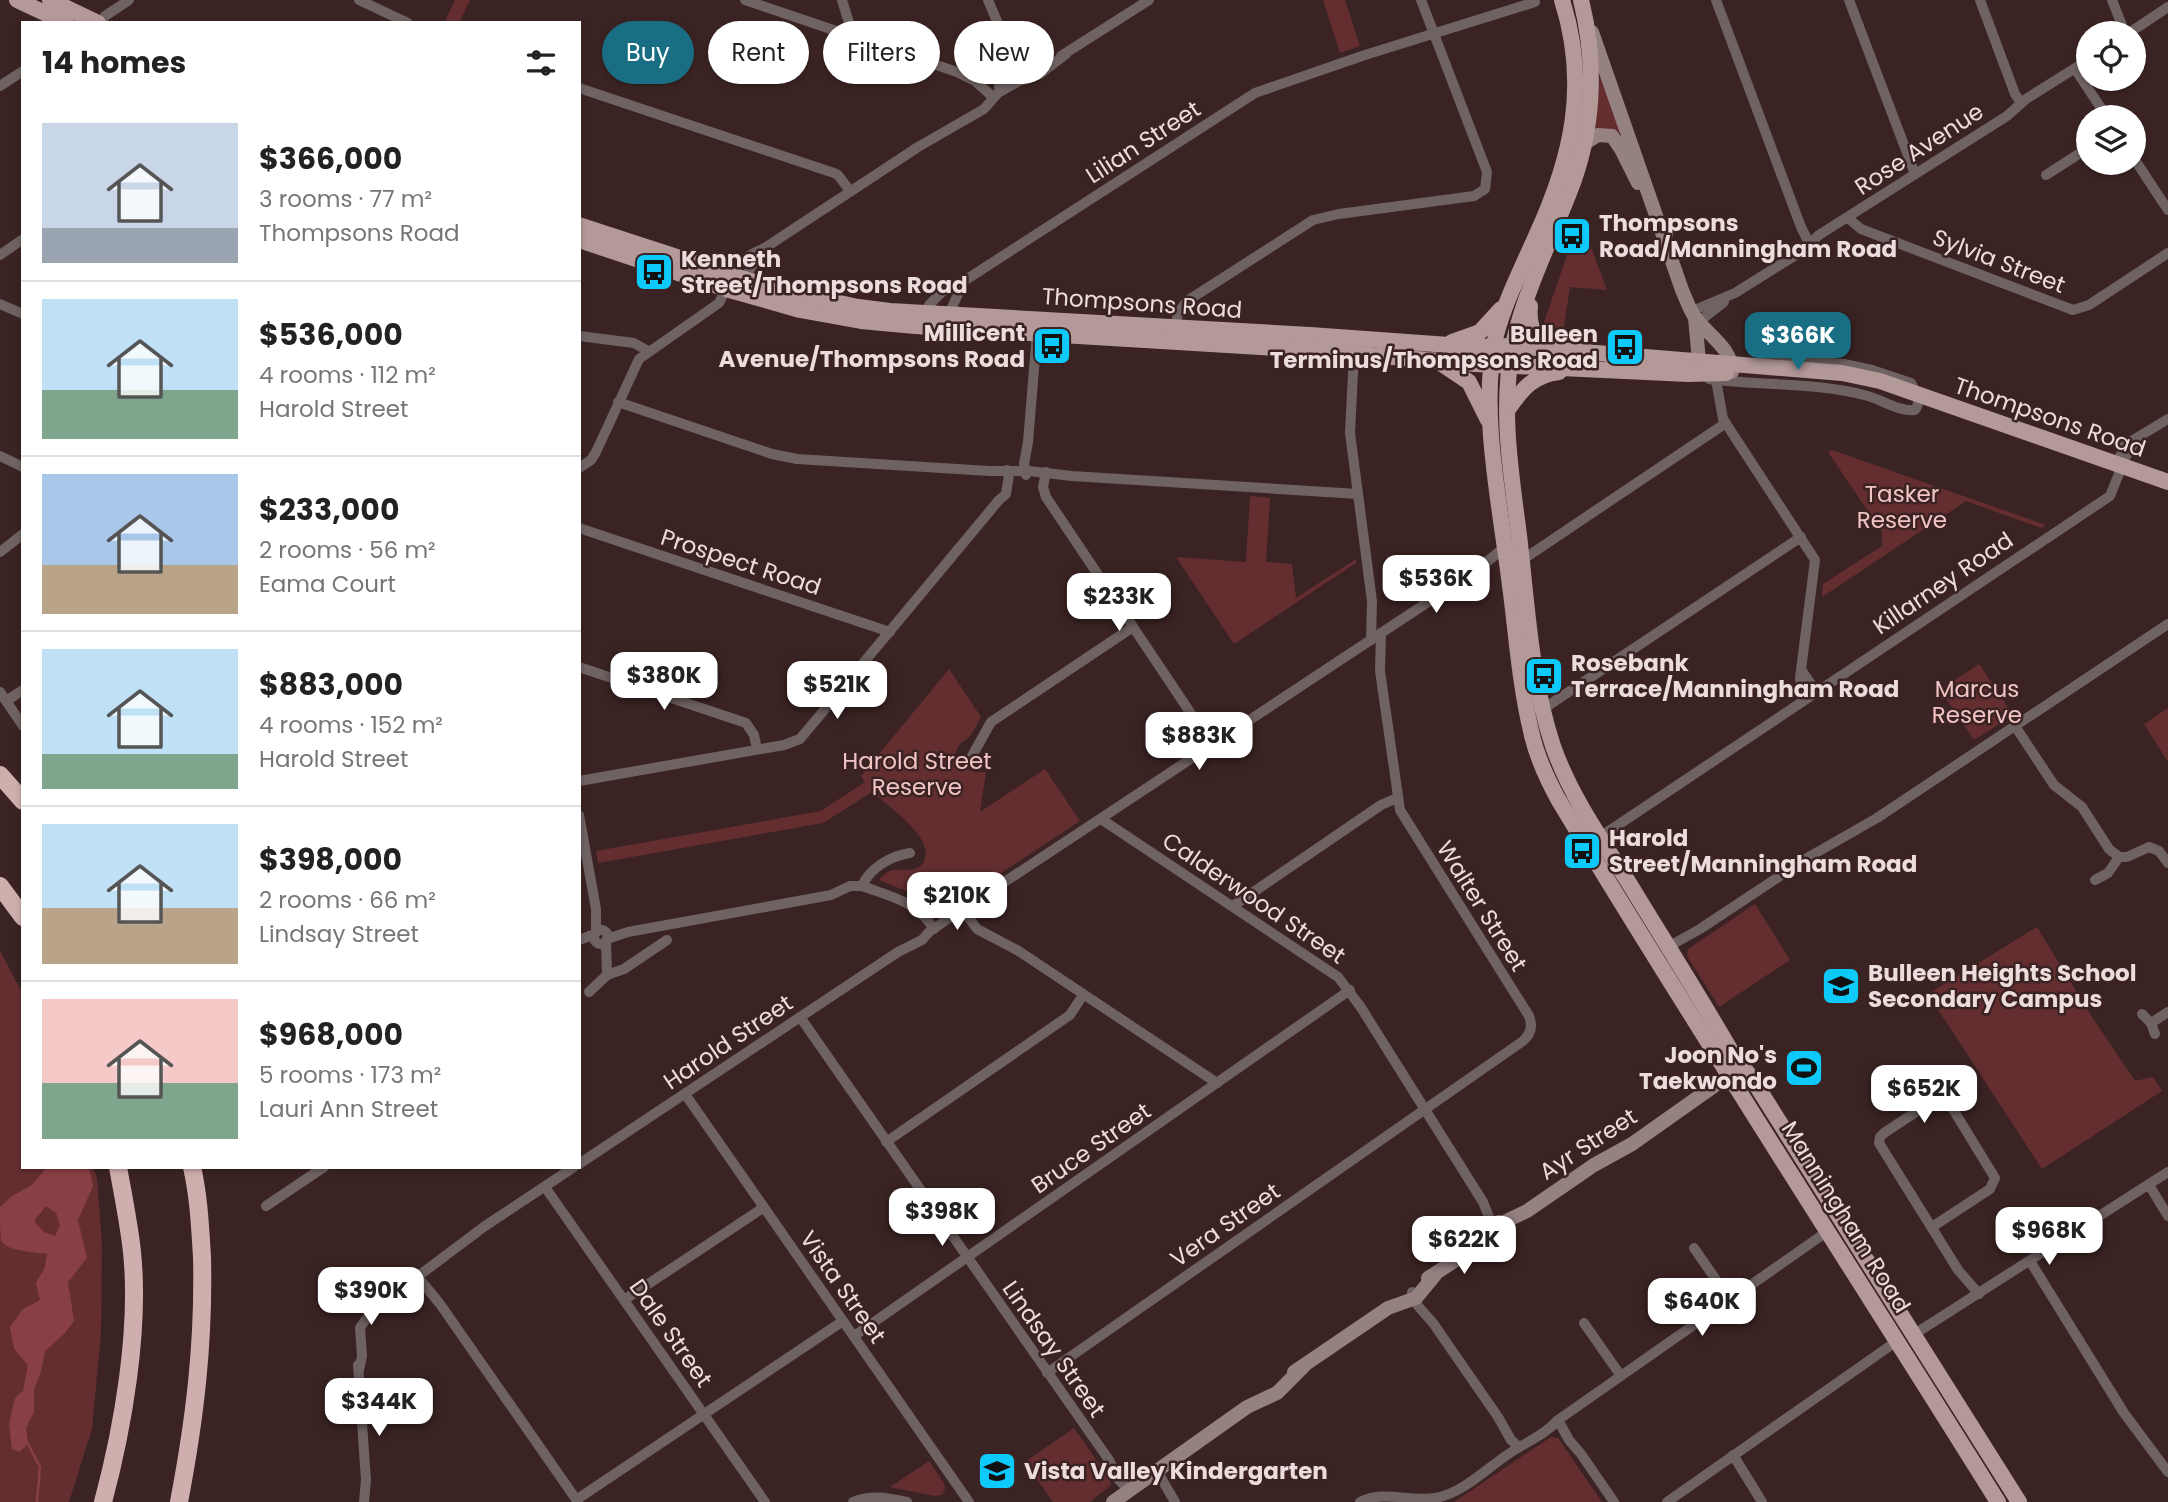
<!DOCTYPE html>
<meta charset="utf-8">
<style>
:root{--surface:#fff;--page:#f2f2f2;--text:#222;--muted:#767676;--line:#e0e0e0;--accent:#196e83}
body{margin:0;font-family:Poppins,sans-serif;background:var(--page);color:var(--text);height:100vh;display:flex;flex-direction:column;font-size:26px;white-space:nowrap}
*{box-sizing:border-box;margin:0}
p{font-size:23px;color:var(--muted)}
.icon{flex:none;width:38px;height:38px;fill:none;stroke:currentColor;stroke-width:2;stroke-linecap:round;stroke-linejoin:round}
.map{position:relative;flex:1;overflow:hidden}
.sheet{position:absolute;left:21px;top:21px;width:560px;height:1148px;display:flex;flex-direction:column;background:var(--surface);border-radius:0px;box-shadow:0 2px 5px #0004}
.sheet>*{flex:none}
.guide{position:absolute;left:602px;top:21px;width:665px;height:63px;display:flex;gap:14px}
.buttons{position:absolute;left:2076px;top:21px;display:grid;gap:14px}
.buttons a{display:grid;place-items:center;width:70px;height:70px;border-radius:50%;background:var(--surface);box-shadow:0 2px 5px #0004;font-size:35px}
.price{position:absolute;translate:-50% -60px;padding:0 16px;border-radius:14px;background:#fff;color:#222;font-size:23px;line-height:46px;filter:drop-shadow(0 2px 4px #0008)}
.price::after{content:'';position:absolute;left:50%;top:42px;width:21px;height:16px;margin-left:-10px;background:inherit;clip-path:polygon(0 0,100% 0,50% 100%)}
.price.active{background:var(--accent);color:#fff}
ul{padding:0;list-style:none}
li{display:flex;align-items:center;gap:21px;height:175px;padding:0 21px}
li+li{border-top:2px solid var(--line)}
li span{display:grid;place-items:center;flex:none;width:196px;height:140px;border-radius:0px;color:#555}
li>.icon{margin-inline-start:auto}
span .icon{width:84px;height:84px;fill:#fffc;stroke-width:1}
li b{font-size:30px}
h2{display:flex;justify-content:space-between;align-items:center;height:84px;padding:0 21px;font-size:30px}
.tag{padding:0 24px;border-radius:32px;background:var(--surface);box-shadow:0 2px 5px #0004;font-size:24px;line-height:63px}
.tag.active{background:var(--accent);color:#fff}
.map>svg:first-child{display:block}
.green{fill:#642e31}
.water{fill:#894044;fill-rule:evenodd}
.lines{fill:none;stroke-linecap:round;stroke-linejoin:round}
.stream{stroke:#894044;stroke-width:2.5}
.street{stroke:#6f6262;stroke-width:10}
.secondary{stroke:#968181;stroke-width:14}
.primary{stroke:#b49999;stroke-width:16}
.highway{stroke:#cfafae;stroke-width:18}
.labels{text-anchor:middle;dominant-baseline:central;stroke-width:5;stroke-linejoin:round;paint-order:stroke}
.street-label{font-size:23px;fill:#eddcdc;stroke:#3b2323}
.poi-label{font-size:23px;font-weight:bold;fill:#eddcdc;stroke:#3b2323;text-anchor:start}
.park-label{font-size:23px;fill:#f1c4c3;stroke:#3b2323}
</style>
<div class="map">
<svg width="2168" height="1502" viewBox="0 0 2168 1502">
<rect width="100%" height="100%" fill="#3b2323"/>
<g class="green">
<polygon points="455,0 470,0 459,23 444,23"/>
<polygon points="1323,0 1345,0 1360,46 1340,53"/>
<polygon points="1600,75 1624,131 1616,134 1594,131"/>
<polygon points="1580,218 1607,290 1570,287 1563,332 1551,330 1544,322"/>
<polygon points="1832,450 2046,525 2041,528 1966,501 1822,597 1823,584 1882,546 1882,532 1828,452"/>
<polygon points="1250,496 1270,498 1266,562 1292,564 1296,598 1356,559 1356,563 1234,644 1176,557 1246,562"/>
<polygon points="1979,664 2013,715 1974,740 1940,690"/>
<path d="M949,669l32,48c-4,6 -7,15 -12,20 -4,4 -10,6 -12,12 -8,17 16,25 29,23l-6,40 65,-43 35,52 -132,87 -69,-28c13,-15 18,-8 35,-11 5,-1 10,-5 11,-11 7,-22 -38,-53 -53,-66l-49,31 -225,40 -2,-12 225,-40 44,-29 -4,-6z"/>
<polygon points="2168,708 2168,762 2144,724"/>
<polygon points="1755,904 1790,960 1719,1007 1687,956 1688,949"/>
<polygon points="2037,927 2092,1017 2135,1081 2153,1077 2162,1091 2042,1169 1928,994"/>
<polygon points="0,951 23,994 23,1167 93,1167 97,1178 102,1246 101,1334 92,1429 69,1502 0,1502"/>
<polygon points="1074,1428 1109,1478 1111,1485 1090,1502 1053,1502 1025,1462"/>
<polygon points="1551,1437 1558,1438 1602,1502 1454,1502"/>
<polygon points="929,1461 944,1483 945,1489 942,1495 934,1496 890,1487"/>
</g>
<path class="water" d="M47,1167h42l4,19 -15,34 9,38 -19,24 6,39 -10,13 -19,17 -4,20 -7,19v22l-8,16 2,15 -8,9 -8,-3 -3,-25 6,-26 8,-7 5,-26 -14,-16 -4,-22 13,-18 17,-9 -4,-17 9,-16 2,-13c-11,-2 -41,-2 -46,-14 -1,-9 -1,-24 -1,-33l12,-11 20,-11zM46,1206l10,7 4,12 -5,11 -11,-4 -10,-11z"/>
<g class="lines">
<polyline class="stream" points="27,1442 40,1467 37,1502"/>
<g class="street">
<polyline points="359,0 408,23"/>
<polyline points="745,0 957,72 975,81 993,97"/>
<polyline points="842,0 853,36"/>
<polyline points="988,0 1016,66 1019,77"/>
<polyline points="1716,0 1801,227 1809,243"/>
<polyline points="1849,0 1915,174"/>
<polyline points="1980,0 2015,94 2021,103"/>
<polyline points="2112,0 2125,33"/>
<polyline points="101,23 105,16 129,0"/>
<polyline points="2129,33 2168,7"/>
<polyline points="1061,56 1149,0"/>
<polyline points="2075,69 2107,117"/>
<polyline points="0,86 23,71"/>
<polyline points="999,87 1017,74 1032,72"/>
<polyline points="579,88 834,173 838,175 850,191"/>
<polyline points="2133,157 2168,210"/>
<polyline points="2046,175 2088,148"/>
<polyline points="1848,218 1861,229 2073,310 2089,305 2168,253"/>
<polyline points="0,255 23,239"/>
<path d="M730,276c9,-14 18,-21 33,-27l155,-102 66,-38 14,-16 21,-12 21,-7 26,-20"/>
<polyline points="745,281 751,267 763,250"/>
<polyline points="0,304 23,314"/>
<polyline points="1692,311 1735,293 1799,253 1819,235 2007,116 2026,99 2088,60"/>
<polyline points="948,316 964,281"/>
<polyline points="929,317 929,305 942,292 964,281 1255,93 1365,55 1535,2"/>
<polyline points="1696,324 1724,302"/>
<polyline points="1175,329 1178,313 1187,301 1313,220 1339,214 1474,196 1485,189 1487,172 1421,0"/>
<polyline points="579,336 634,343 648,351"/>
<polyline points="1354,353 1350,433 1372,601 1371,640"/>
<path d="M1709,379c52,7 108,3 159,17 14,4 32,16 47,14 7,-9 1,-18 -4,-27l-39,-13 -28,-6 -74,-6 -13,7"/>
<polyline points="1716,380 1723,419 1815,560 1800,678 1803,700"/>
<polyline points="618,402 772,454 797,459 989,471 1029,471 1072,476 1358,494"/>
<polyline points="0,456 23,467"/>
<polyline points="2116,466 2125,445 2168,419"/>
<polyline points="579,468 591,460 596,452 639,359 719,303 726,289"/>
<polyline points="1046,472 1043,487 1046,497 1212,745"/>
<polyline points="1026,475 1024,464 1028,442 1037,333"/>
<polyline points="579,528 890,632"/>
<polyline points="0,552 23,534"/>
<polyline points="1522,560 1726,423"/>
<polyline points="579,667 746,723 754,735 757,749"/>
<polyline points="1802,671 1816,691"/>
<polyline points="0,692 23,726"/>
<polyline points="6,701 23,690"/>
<polyline points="1543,709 1801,537"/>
<polyline points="2015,726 2054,785 2082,807 2109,849 2119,857 2108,873 2095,880"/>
<polyline points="972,756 991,722 1133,627"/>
<polyline points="579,781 784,745 800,739 999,500 1006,494 1009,475 1007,470"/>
<polyline points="579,815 596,909 596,932"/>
<polyline points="1101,819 1338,977 1360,1006 1483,1202 1493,1227"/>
<polyline points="1600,837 2110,496 2126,456 2136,440"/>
<polyline points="2119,857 2127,857 2149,847 2159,851 2168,863"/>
<path d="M862,886c8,-18 28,-30 48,-33"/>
<polyline points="1233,906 1381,805 1397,798"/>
<polyline points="967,907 980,902 1003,883 1478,569 1505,547"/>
<polyline points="963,910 977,929 1017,950 1217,1083"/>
<circle cx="601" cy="937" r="7"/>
<path d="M607,939l21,-7 203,-37 19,-9h12c30,11 54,15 72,43"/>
<polyline points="579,940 595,934"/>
<polyline points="606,941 607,975"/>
<polyline points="1666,948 1700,929 1807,858 1877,818 2168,624"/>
<polyline points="589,992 607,975 624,969 667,940"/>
<polyline points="2142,1014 2151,1023 2155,1034"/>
<polyline points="800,1017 1109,1460 1119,1480 1129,1490"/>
<polyline points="2151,1023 2168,1012"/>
<polyline points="685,1094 969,1502"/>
<polyline points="886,1142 1070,1015 1083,995"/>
<polyline points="579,1164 898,952 922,940 929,932 971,903"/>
<polyline points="2149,1185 2168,1216"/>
<polyline points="545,1187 765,1502"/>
<polyline points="266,1206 324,1167"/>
<polyline points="1932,1227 1990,1189 1995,1178 1951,1106 1941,1099 1934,1100 1884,1133 1880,1137 1879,1143 1958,1270 1979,1294"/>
<polyline points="1694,1248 1730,1300"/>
<polyline points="2030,1261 2124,1413 2168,1472"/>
<polyline points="417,1276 440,1304 578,1502"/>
<polyline points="1412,1292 1418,1306 1433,1323 1498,1417 1511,1440 1519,1447"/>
<polyline points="624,1300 763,1208"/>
<polyline points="1584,1323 1621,1376"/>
<polyline points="1913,1335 2168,1172"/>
<polyline points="854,1336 1350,990"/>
<polyline points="358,1365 366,1480 364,1502"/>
<polyline points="359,1370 362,1356 360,1328 368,1316 397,1292 485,1226 574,1167"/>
<path d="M1047,1373l476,-332c8,-7 10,-15 6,-25l-129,-206 -20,-139 1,-38"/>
<polyline points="1558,1420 1569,1440 1581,1454 1614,1502"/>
<polyline points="1733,1455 1762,1502"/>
<polyline points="1151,1469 1160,1476 1175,1502"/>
<polyline points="576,1500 843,1321"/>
<path d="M853,1502c18,-8 36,-4 54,0"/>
<path d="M1360,1502c25,-12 49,0 75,-4 31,-5 56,-35 83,-50 15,-9 28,-15 40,-28l270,-189"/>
<polyline points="1667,1502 1897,1341"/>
</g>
<g class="secondary">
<path d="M1592,32l90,258c4,9 7,18 12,26 13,19 38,31 38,56"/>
<polyline points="1585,143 1598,135 1612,136 1621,149 1638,183"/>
<polyline points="1695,318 1699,361 1703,370"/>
<circle cx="1500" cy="1230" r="8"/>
<polyline points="1504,1222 1527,1211 1594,1165 1632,1144 1738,1069"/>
<polyline points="1428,1278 1473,1249 1492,1230"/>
<polyline points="1294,1372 1388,1308 1416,1298 1435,1275"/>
<polyline points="1113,1502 1247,1407 1277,1393 1303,1367"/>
</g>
<g class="primary">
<polyline points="17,0 66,23"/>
<polyline points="50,0 98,23"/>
<path d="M1562,0c27,85 10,158 -26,236 -14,32 -31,65 -40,99 -17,73 4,169 13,243 7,50 10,103 22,153 5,24 15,46 27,68 143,237 294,469 440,703"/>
<path d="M1581,0c16,64 13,131 -12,193 -19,49 -45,100 -56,152 -13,63 -2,128 6,190 8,69 12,146 34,211 17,49 48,93 76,137 34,56 69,111 102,168l22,29 266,422"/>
<polyline points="579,225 775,289 858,307 890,311 1310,335 1477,347 1513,346 1842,373 1880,381 2168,482"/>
<polyline points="579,240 726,289 800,310 861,321 915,326 1310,350 1475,364 1688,374 1726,373"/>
<path d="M1530,306c-2,20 4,31 19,44"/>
<polyline points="1452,342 1480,332 1501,309"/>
<polyline points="1442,364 1469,382 1488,420"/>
<path d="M1509,408c14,-20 25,-33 50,-36"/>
</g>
<g class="highway">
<polyline points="0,775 23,801"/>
<polyline points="0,886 23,917"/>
<path d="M103,1502c20,-74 37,-173 29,-250 -3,-28 -9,-57 -14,-85"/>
<path d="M179,1502c16,-84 25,-159 23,-245 -2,-31 -3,-59 -10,-90"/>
</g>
</g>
<defs>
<g id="bus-square" transform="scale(2.0125)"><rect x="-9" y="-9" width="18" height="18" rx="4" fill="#0dcafa" stroke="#3b2323"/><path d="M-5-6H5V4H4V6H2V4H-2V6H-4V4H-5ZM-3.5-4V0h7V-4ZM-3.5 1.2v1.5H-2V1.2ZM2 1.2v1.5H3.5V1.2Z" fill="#111"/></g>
<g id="school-square" transform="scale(2.0125)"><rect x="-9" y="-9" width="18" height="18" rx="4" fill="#0dcafa" stroke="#3b2323"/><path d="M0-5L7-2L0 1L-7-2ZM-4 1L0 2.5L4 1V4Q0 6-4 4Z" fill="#111"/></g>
<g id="stadium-square" transform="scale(2.0125)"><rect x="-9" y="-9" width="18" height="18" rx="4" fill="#0dcafa" stroke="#3b2323"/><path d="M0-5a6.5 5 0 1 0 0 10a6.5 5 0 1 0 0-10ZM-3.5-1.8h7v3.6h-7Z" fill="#111"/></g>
</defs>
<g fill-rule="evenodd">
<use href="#bus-square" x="1572" y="236"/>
<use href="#bus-square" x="654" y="272"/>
<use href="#bus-square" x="1052" y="346"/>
<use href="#bus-square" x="1625" y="347"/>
<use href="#bus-square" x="1544" y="676"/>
<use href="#bus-square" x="1582" y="851"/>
<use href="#school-square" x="1841" y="986"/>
<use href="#stadium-square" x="1804" y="1068"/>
<use href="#school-square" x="997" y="1471"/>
</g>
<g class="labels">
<g class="street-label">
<text transform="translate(1143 142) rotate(-33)">Lilian Street</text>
<text transform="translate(1919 149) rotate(-33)">Rose Avenue</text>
<text transform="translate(1999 261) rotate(21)">Sylvia Street</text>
<text transform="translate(1142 303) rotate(4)">Thompsons Road</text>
<text transform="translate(2050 417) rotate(19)">Thompsons Road</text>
<text transform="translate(741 562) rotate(18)">Prospect Road</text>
<text transform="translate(1943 583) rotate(-34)">Killarney Road</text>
<text transform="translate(1254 898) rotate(34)">Calderwood Street</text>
<text transform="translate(1482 906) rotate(58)">Walter Street</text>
<text transform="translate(728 1042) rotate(-34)">Harold Street</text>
<text transform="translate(1588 1144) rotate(-33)">Ayr Street</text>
<text transform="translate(1091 1148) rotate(-35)">Bruce Street</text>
<text transform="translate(1846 1217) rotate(58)">Manningham Road</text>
<text transform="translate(1225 1225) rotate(-35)">Vera Street</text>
<text transform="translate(843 1287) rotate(55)">Vista Street</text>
<text transform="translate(671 1333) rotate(55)">Dale Street</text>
<text transform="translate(1054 1349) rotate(55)">Lindsay Street</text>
</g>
<g class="poi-label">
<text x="1599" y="223">Thompsons<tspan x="1599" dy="26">Road/Manningham Road</tspan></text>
<text x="681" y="259">Kenneth<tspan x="681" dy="26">Street/Thompsons Road</tspan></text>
<text x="1025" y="333" text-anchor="end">Millicent<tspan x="1025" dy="26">Avenue/Thompsons Road</tspan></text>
<text x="1598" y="334" text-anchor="end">Bulleen<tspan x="1598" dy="26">Terminus/Thompsons Road</tspan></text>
<text x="1571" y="663">Rosebank<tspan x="1571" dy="26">Terrace/Manningham Road</tspan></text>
<text x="1609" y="838">Harold<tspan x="1609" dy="26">Street/Manningham Road</tspan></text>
<text x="1868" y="973">Bulleen Heights School<tspan x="1868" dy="26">Secondary Campus</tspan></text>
<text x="1777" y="1055" text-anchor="end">Joon No's<tspan x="1777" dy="26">Taekwondo</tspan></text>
<text x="1024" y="1471">Vista Valley Kindergarten</text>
</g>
<g class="park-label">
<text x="1902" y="494">Tasker<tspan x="1902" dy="26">Reserve</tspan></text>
<text x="1977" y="689">Marcus<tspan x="1977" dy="26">Reserve</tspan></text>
<text x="917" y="761">Harold Street<tspan x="917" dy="26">Reserve</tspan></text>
</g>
</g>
</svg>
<div class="buttons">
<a><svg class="icon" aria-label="locate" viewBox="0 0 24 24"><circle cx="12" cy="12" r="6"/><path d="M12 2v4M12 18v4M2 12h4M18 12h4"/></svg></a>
<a><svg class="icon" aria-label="layers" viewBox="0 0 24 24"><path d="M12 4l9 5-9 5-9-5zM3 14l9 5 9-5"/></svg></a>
</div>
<b class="price active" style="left:1798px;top:372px">$366K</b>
<b class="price" style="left:1436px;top:615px">$536K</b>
<b class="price" style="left:1119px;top:633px">$233K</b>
<b class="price" style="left:664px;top:712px">$380K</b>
<b class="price" style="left:837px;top:721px">$521K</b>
<b class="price" style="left:1199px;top:772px">$883K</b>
<b class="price" style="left:957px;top:932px">$210K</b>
<b class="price" style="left:1924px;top:1125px">$652K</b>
<b class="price" style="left:942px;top:1248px">$398K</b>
<b class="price" style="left:2049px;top:1267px">$968K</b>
<b class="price" style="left:1464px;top:1276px">$622K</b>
<b class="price" style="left:371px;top:1327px">$390K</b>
<b class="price" style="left:1702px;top:1338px">$640K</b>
<b class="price" style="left:379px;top:1438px">$344K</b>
<div class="guide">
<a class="tag active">Buy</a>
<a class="tag">Rent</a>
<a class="tag">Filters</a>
<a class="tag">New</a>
</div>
<section class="sheet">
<h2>14 homes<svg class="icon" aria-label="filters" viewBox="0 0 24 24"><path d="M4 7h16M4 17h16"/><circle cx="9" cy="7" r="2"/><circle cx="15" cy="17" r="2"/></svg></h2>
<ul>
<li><span style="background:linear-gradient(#c9d6e8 75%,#9aa5b1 0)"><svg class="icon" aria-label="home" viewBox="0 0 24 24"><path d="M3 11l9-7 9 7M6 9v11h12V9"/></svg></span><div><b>$366,000</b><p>3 rooms · 77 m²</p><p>Thompsons Road</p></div></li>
<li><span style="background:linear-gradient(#bfe0f5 65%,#7fa58c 0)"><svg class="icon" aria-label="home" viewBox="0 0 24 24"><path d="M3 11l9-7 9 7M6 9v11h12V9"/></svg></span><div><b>$536,000</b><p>4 rooms · 112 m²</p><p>Harold Street</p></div></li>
<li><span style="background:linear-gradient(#a9c7e8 65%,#b9a48a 0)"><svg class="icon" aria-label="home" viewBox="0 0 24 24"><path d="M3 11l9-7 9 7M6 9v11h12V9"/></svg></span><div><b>$233,000</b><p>2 rooms · 56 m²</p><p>Eama Court</p></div></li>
<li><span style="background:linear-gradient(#bfe0f5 75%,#7fa58c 0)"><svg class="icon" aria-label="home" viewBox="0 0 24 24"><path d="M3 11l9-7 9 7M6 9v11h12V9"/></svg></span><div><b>$883,000</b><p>4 rooms · 152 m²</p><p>Harold Street</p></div></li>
<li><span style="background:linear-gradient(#bfe0f5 60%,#b9a48a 0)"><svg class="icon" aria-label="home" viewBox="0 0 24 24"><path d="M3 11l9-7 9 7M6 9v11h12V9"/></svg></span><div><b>$398,000</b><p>2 rooms · 66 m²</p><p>Lindsay Street</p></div></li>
<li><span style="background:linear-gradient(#f6c9c9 60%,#7fa58c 0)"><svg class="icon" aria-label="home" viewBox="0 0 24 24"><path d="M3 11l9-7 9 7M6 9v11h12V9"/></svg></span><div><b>$968,000</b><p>5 rooms · 173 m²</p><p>Lauri Ann Street</p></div></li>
</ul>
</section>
</div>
